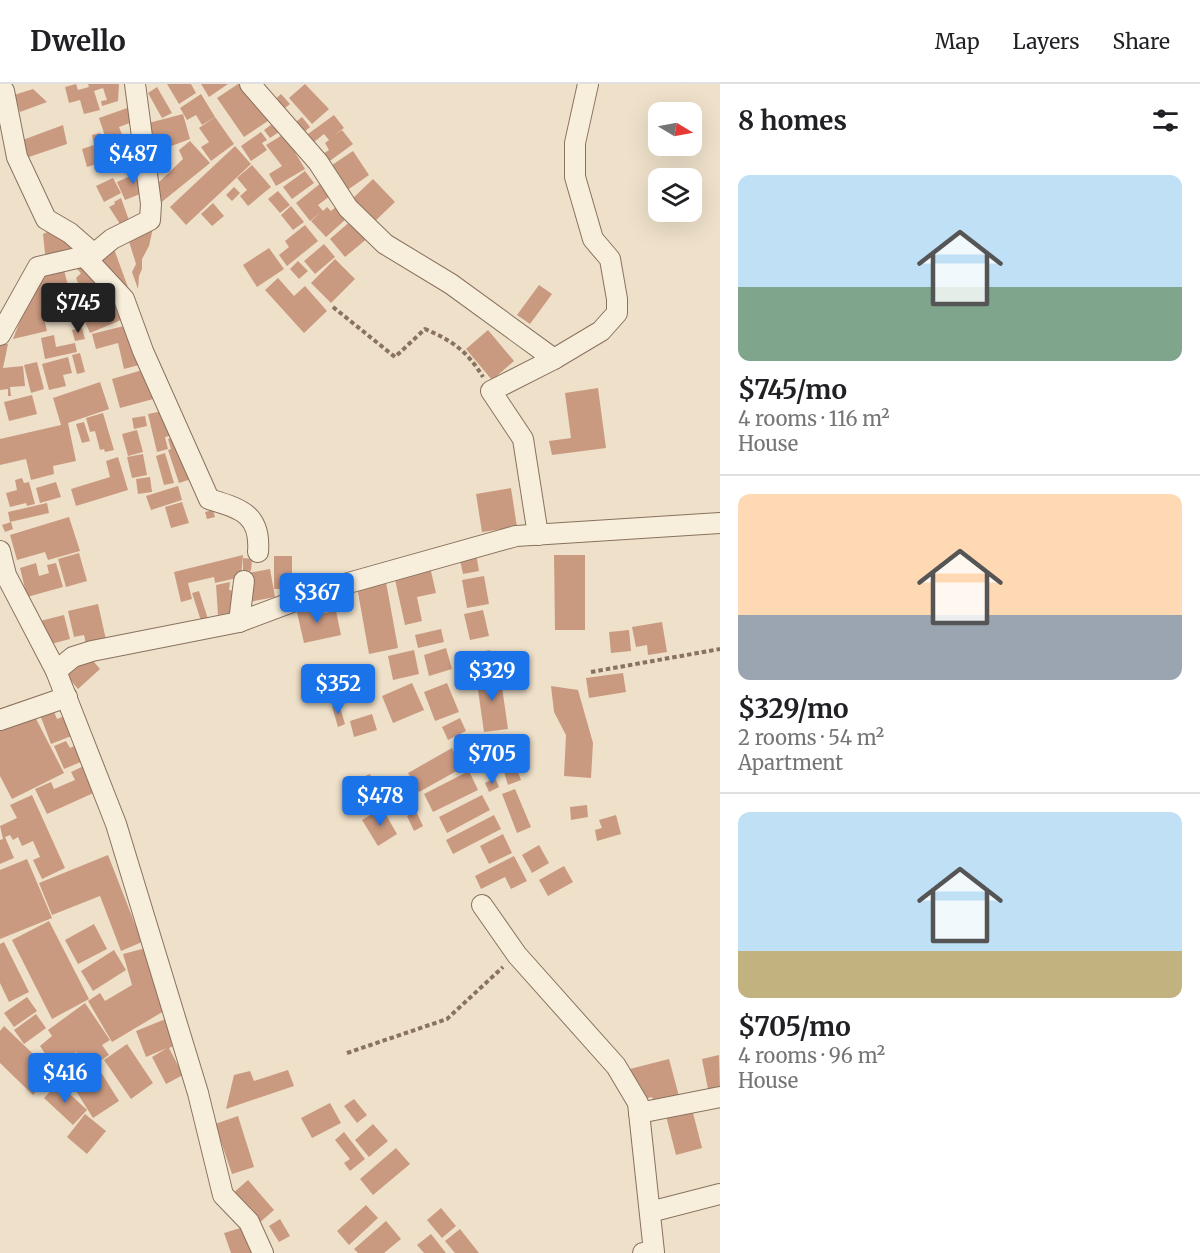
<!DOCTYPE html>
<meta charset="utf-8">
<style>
:root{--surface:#fff;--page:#f2f2f2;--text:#202124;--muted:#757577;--line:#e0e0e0;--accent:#1a73e8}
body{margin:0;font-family:Merriweather,serif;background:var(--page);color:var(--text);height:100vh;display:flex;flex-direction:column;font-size:22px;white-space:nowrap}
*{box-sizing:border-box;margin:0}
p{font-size:20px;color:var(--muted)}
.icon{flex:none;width:33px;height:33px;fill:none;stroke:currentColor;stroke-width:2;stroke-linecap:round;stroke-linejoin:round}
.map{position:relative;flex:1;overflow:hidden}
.drawer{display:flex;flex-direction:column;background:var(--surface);width:480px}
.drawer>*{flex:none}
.needle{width:39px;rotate:100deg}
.tools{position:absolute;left:648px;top:18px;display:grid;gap:12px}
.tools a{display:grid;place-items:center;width:54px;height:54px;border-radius:12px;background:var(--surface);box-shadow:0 6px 24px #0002;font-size:30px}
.price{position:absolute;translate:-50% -51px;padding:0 14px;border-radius:6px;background:var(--accent);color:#fff;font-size:20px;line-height:39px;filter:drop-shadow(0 2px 3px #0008)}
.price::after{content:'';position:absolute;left:50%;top:36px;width:18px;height:14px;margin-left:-9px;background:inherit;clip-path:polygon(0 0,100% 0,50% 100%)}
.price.active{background:#222;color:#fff}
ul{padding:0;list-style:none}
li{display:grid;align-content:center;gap:12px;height:318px;padding:0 18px}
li+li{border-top:2px solid var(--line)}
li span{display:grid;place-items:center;height:186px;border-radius:12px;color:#555}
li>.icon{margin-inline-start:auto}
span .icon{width:108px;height:108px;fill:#fffc;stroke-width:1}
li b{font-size:26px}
h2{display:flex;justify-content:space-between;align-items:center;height:72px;padding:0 18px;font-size:26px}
header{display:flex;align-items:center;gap:36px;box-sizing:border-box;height:84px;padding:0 30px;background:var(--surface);border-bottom:2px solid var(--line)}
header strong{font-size:28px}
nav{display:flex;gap:33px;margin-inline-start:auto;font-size:21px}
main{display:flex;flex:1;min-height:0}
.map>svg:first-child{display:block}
.building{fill:#ca9a80}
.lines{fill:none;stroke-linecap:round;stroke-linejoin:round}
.street-casing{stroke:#89725e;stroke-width:22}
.path{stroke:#89725e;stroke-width:4;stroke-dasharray:4.5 3;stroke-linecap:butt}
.street{stroke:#f8eedc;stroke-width:20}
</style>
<header>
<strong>Dwello</strong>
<nav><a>Map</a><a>Layers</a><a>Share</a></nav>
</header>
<main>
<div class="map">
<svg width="720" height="1169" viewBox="0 0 720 1169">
<rect width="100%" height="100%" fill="#eee0c9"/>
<g class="building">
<polygon points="76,0 78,6 89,3 88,0 119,0 118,17 102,22 101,17 107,16 103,4 94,7 100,26 84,30 80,16 69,19 65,3"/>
<polygon points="167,0 191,0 196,9 179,20"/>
<polygon points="201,0 228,0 209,13"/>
<polygon points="238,0 248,0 271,35 244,53 217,14"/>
<polygon points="305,0 329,25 312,40 289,14"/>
<polygon points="157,3 172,29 162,34 148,9"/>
<polygon points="33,5 47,18 20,28 14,11"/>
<polygon points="201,10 215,33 202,41 196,31 187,36 180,24"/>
<polygon points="281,10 290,20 280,28 272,18"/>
<polygon points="130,23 135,37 119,43 125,58 109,64 99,34"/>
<polygon points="183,30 190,55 158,67 156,82 141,41"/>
<polygon points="334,31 344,44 334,51 342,46 353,60 327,79 321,71 329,66 325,59 329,56 324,50 314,58 308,50"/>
<polygon points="215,33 234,60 211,77 201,63 209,58 199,44"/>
<polygon points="302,33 310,43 301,51 292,41"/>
<polygon points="276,37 282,46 270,54 264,46"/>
<polygon points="63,41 67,60 26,74 20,57"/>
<polygon points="261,48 267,56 262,59 267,66 251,77 241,62"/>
<polygon points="100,49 108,77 87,83 82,65 94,61 92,51"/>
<polygon points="284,50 305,85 276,102 269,90 282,82 266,61"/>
<polygon points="190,57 210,79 158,121 158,99 183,75 179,66"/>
<polygon points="235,62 251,80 186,141 170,123"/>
<polygon points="353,67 369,91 346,107 329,83"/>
<polygon points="252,81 271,103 248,122 240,112 247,106 237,94"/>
<polygon points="146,85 145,104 140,110 125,116 117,98"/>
<polygon points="305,87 314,99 292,115 283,103"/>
<polygon points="113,94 121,109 104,118 96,102"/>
<polygon points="373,95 395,118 373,139 351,116"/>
<polygon points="321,99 330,112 318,121 323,127 327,123 331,127 337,122 347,134 326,153 311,137 321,128 310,137 296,119"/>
<polygon points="234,103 240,109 232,117 226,111"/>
<polygon points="278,107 290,121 280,129 268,115"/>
<polygon points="121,114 130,139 122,143 109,123 115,120 114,118"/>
<polygon points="213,119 224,132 212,142 201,130"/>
<polygon points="291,122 304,138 293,146 281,131"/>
<polygon points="353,135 369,153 345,173 330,155"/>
<polygon points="305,141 318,157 287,182 279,171 289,163 285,157"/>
<polygon points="153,144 149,162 142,175 142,185 139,192 138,205 132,188 136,180 128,154"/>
<polygon points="54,145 84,165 46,179 43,150"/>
<polygon points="324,160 335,173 315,190 304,177"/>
<polygon points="269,164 284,185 257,203 243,181"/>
<polygon points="114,165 129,206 96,180"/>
<polygon points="335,175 355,195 331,219 311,199"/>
<polygon points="83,176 107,204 121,236 90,249 81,229 89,225 76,194 81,189 75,183"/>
<polygon points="298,177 308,187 299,195 290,185"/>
<polygon points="63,182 75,229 61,233 57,217 41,221 47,247 13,255 38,189"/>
<polygon points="278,194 294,212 305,202 327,227 304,249 265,206"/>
<polygon points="539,201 552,210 530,240 517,231"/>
<polygon points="128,241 139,281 124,285 118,259 96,265 92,250"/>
<polygon points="82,244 85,255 75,257 72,246"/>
<polygon points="488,246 514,277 492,296 466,265"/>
<polygon points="54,251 56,263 75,259 77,268 45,275 41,254"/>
<polygon points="0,259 8,260 3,284 23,282 25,302 10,303 11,312 8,312 8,305 0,306"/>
<polygon points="80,269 85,288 77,290 72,271"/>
<polygon points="68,273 72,289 63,291 66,302 49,306 42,280"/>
<polygon points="37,278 44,305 31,309 24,281"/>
<polygon points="149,284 157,314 120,324 112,295"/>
<polygon points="100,298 109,325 68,339 76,377 53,382 54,390 31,396 26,375 0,381 0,355 61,341 53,314"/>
<polygon points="598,304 606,364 552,371 549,357 571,354 565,309"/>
<polygon points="32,311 37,330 9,337 4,318"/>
<polygon points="168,326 174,351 165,353 168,365 157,368 148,330"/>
<polygon points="103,329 114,366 105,368 104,365 100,366 95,347 90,348 86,334"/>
<polygon points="145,332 147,342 134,345 132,334"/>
<polygon points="84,338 90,357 82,359 76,340"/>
<polygon points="137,346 143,368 128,372 122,350"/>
<polygon points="179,351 194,394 179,399 168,366 171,365 168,355"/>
<polygon points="165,369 174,399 164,401 156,372"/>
<polygon points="143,370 147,391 132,394 127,373"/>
<polygon points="118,373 128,406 76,422 71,405 110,393 106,377"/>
<polygon points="150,393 152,408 138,410 136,395"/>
<polygon points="22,394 24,399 29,398 35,420 27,422 26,419 10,423 6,409 17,406 15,396"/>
<polygon points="56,398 61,413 40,419 36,404"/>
<polygon points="178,402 182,416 151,426 146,412"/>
<polygon points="511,404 517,443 482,448 476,410"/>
<polygon points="182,418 189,439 171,444 165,423"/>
<polygon points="47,419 49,429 10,438 8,428"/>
<polygon points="213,426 215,433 207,435 205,428"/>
<polygon points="69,433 80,467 48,476 45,468 17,476 10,451"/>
<polygon points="11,438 13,445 5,448 2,441"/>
<polygon points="79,469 87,497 66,503 58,475"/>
<polygon points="476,469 479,487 463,490 459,472"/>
<polygon points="243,471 241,493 215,499 214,493 188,499 192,515 181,518 174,488"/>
<polygon points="554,471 585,471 585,546 555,546"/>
<rect x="274" y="472" width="18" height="33"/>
<polygon points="243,474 252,475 251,487 243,486"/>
<polygon points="36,479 39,492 49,489 47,481 56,479 63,503 27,513 20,484"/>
<polygon points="430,483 436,509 417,513 422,537 405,541 394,491"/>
<polygon points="270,485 275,513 249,518 243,490"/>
<polygon points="484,492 489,520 467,524 462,496"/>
<polygon points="230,498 229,506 237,507 234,528 218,531 216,501"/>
<polygon points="386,498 398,564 369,570 357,503"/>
<polygon points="199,507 208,535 201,537 192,509"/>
<polygon points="98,520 107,560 87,565 84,551 74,553 68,527"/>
<polygon points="316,520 319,530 336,527 341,551 304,559 296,524"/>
<polygon points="483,526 489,552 470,556 464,530"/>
<polygon points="64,531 70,555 47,561 40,537"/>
<polygon points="662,538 667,568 648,571 647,561 636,563 632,543"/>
<polygon points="441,545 444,558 418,564 415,551"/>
<polygon points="629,546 631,567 611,569 609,548"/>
<polygon points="446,564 452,585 429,592 424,571"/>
<polygon points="414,566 419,590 393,596 388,572"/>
<polygon points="490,566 493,582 477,585 474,569"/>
<polygon points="89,572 100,585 78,605 67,592"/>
<polygon points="500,589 508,645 484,648 476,592"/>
<polygon points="623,589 626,608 589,614 586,594"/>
<polygon points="412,599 424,626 393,639 382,612"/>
<polygon points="447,599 459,628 435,637 424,608"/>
<polygon points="551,602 578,606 593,659 591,694 564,692 566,651 554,628"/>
<polygon points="339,620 345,640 338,643 332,622"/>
<polygon points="52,623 57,635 72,629 79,649 51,660 39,628"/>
<polygon points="32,627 64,689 12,715 0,692 0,643"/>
<polygon points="372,630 377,646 354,653 350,637"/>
<polygon points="460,634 466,647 448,656 442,643"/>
<polygon points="66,657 70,664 76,661 83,677 64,685 54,662"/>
<polygon points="452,664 462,684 419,708 408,689"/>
<polygon points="88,680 100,706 47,730 35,705 51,698 54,705 75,696 71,688"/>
<polygon points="515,680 521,696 508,701 503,685"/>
<polygon points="469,687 478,706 433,728 424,710"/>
<polygon points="370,690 377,706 400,697 405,709 367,725 355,696"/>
<polygon points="495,694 499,703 489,708 485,699"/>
<polygon points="515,705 531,743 517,749 502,710"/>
<polygon points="32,711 65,784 42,795 33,776 40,773 33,757 22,762 18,753 13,756 10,751 5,753 14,774 0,780 0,756 3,755 0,742 17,734 10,721"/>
<polygon points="482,711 490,726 447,749 439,733"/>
<polygon points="587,721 588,733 571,736 570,723"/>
<polygon points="382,724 397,750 378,762 362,736"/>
<polygon points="416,727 423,742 414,747 407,732"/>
<polygon points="494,731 501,745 453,770 446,756"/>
<polygon points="616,731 621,750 597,757 595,746 602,744 599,736"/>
<polygon points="503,750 512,769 489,780 480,762"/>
<polygon points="539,761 549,779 532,789 522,771"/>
<polygon points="108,771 142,858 121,867 100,812 52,831 39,799"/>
<polygon points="514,772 527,797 511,805 505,793 481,805 475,792"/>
<polygon points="27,775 52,834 0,855 0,786"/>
<polygon points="564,782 573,798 548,812 539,796"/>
<polygon points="49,837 89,915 52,935 12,856"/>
<polygon points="94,840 107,865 78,880 65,856"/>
<polygon points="4,858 29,908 9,918 0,899 0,860"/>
<polygon points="146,864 164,927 112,958 88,917 100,909 105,917 132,901 123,870"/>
<polygon points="114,866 126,886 93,907 81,887"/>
<polygon points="27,913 37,927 14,943 4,929"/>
<polygon points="85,919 110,956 102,961 109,971 88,985 76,968 54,983 40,962 52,952 48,946"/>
<polygon points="36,930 46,944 24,960 14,946"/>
<polygon points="168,934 178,960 169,964 183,991 166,1000 152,973 167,964 146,973 136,947"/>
<polygon points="4,942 53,989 33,1011 0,979 0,947"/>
<polygon points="127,960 153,999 131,1015 104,976"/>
<polygon points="719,971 720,1007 709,1010 702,975"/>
<polygon points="669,975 680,1016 655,1023 652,1013 644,1015 641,1002 637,1003 633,991 628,993 626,986"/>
<polygon points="97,982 119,1017 93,1034 71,999"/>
<polygon points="288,986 294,1002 226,1025 234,991 250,987 254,997"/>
<polygon points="58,999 87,1026 73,1041 44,1014"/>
<polygon points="354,1015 367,1031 357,1039 344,1022"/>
<polygon points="330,1019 341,1039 312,1054 301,1034"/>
<polygon points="691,1021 702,1064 676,1071 665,1028"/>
<polygon points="85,1030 106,1047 87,1070 67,1053"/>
<polygon points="238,1032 254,1083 232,1090 215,1040"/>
<polygon points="373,1040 388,1057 369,1073 355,1056"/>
<polygon points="344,1048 365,1075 350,1087 344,1079 350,1075 335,1056"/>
<polygon points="396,1064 410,1080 373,1111 360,1095"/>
<polygon points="248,1096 274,1126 258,1140 232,1110"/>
<polygon points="366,1121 378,1134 349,1161 337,1147"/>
<polygon points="441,1124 456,1142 442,1154 427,1136"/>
<polygon points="280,1135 290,1152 279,1158 269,1142"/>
<polygon points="386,1137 401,1155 384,1169 358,1169 354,1165"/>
<polygon points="247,1142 256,1169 231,1169 224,1149"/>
<polygon points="460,1145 479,1169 455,1169 445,1157"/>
<polygon points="431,1150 446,1169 424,1169 417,1161"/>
</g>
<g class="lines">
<g class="street-casing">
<g id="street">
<polyline points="250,0 318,78 348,124 385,160 451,200 554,275 491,307 523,355 538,451"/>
<polyline points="0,3 4,7 17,73 46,135 70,149 94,170"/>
<path d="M85,173l39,42 19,52 66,148c32,10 52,15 49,53"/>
<polyline points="0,251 38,183 94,170 112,155 150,136 151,120 135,0"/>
<polyline points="554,275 601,247 617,229 617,215 610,175 593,155 575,93 575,59 588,0"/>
<polyline points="0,467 6,491 56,587 116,740 198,1009 223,1111 249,1138 263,1169"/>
<polyline points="239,538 244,497"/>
<polyline points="56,587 73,573 92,567 239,538 327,505 516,452 720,439"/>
<polyline points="0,636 67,613"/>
<polyline points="482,821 517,871 616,982 638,1019 654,1168 643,1169"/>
<polyline points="639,1029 720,1013"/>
<polyline points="650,1128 720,1110"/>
</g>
</g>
<g class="path">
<path d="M333,223l62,50 30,-28c28,12 42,22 58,48"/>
<polyline points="591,588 720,565"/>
<polyline points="347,969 447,935 503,883"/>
</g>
<use href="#street" class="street"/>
</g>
</svg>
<div class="tools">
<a><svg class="needle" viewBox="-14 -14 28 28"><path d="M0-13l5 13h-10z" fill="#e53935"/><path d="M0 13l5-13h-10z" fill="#757577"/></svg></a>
<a><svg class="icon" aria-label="layers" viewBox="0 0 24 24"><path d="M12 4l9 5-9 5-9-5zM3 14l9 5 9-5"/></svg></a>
</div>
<b class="price" style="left:133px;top:101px">$487</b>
<b class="price active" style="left:78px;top:250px">$745</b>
<b class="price" style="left:317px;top:540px">$367</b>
<b class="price" style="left:492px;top:618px">$329</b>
<b class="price" style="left:338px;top:631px">$352</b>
<b class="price" style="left:492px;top:701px">$705</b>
<b class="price" style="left:380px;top:743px">$478</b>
<b class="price" style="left:65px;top:1020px">$416</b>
</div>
<section class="drawer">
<h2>8 homes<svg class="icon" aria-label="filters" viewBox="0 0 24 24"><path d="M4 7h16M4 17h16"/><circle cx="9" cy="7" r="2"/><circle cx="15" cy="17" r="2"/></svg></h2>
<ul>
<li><span style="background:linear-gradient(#bfe0f5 60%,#7fa58c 0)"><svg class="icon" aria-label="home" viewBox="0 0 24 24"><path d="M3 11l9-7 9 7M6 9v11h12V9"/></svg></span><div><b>$745/mo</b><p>4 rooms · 116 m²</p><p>House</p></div></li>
<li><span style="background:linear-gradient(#ffd9b3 65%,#9aa5b1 0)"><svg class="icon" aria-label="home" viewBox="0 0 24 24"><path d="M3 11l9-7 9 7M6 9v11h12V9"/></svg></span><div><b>$329/mo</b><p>2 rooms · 54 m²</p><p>Apartment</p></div></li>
<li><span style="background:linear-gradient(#bfe0f5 75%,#c2b280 0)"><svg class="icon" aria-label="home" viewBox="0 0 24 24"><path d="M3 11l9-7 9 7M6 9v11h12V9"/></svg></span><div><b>$705/mo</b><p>4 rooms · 96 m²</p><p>House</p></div></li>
</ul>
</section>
</main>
